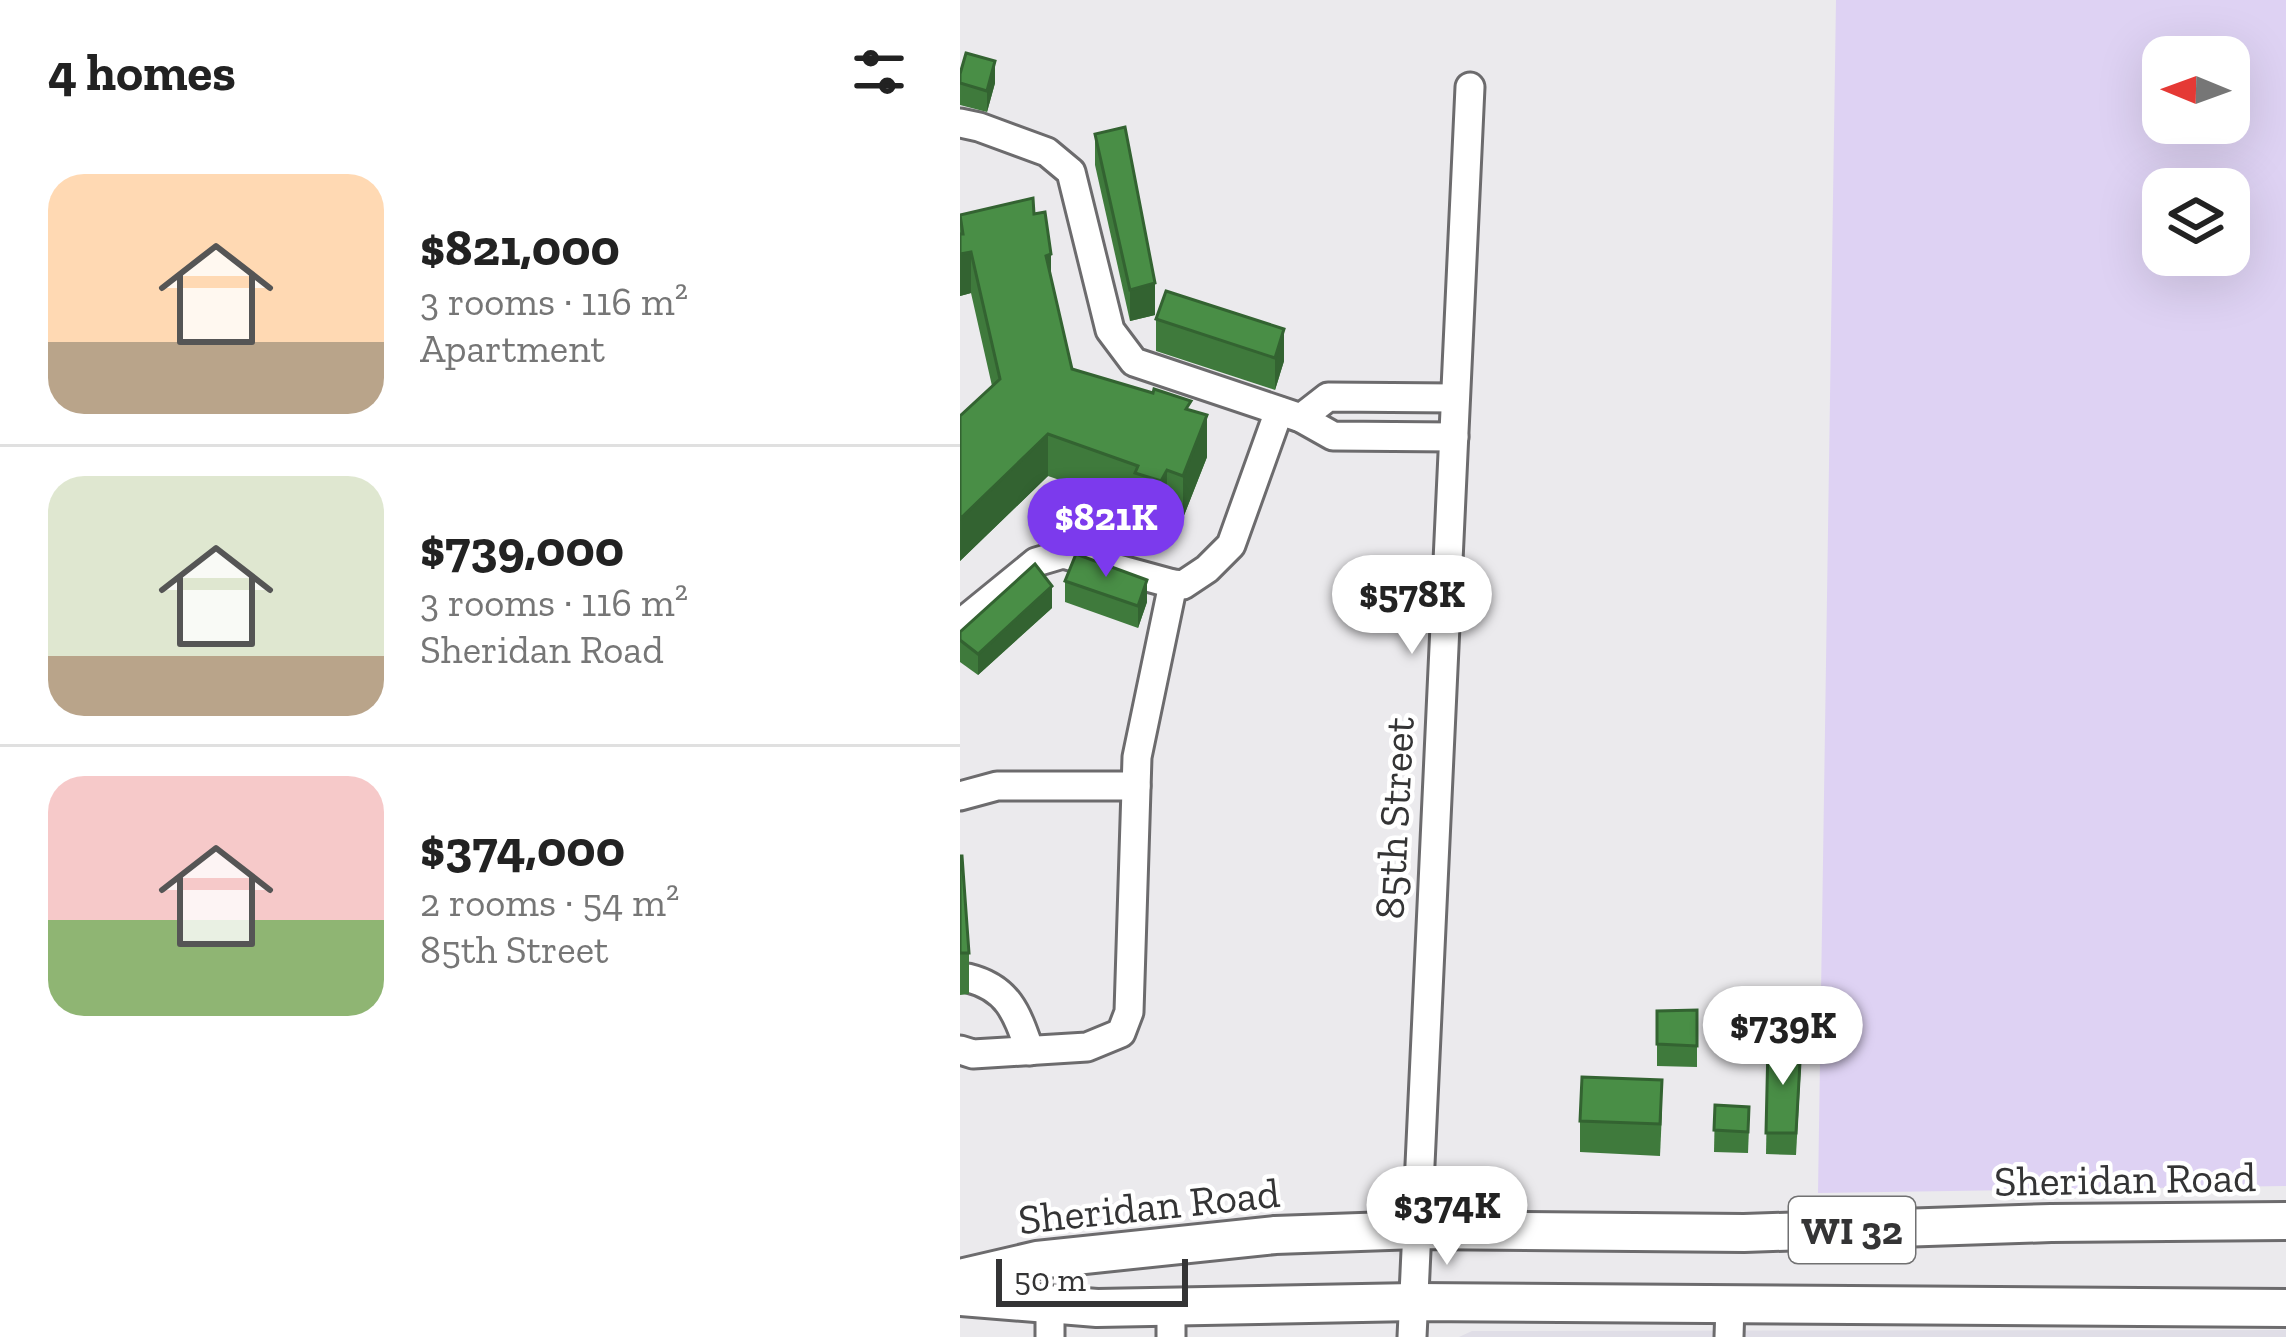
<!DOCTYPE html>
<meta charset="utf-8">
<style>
:root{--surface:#fff;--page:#f2f2f2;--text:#222;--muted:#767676;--line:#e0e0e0;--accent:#7c3aed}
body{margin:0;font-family:"Zilla Slab",serif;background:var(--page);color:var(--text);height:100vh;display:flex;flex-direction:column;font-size:45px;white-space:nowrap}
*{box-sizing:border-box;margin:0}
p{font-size:39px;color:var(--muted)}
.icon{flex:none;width:66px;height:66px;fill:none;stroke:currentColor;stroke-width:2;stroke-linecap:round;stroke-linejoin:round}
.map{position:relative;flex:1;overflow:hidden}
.panel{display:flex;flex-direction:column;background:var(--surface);width:960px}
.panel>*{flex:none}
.needle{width:78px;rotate:271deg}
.fabs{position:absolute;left:1182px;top:36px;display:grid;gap:24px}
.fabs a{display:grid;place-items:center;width:108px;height:108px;border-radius:24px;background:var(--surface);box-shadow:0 12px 48px #0002;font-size:60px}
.scale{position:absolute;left:36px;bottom:30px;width:192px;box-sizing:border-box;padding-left:12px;border:6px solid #343435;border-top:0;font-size:33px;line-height:42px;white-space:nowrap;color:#343435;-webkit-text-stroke:9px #fff;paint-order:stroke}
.price{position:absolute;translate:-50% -102px;padding:0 27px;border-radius:42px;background:#fff;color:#222;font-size:39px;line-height:78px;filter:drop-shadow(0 3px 6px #0008)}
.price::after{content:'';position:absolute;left:50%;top:72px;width:36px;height:27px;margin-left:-18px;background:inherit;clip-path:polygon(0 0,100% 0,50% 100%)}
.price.current{background:var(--accent);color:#fff}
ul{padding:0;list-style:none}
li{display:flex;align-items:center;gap:36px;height:300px;padding:0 48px}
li+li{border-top:3px solid var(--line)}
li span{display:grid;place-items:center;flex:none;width:336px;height:240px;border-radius:36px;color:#555}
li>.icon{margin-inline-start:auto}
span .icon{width:144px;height:144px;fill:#fffc;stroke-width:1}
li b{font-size:51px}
h2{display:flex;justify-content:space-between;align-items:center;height:144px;padding:0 48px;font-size:51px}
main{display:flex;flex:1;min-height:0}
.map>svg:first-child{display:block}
.built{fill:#e0dee7}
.green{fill:#ded2f3;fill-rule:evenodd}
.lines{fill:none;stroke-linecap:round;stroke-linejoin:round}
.minor-casing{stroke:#6c6b6d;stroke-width:33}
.major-casing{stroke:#6c6b6d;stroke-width:42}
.minor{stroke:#fff;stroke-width:27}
.major{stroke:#fff;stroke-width:36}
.wall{fill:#3f7a3c}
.shaded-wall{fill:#336331}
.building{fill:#498e46;stroke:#336331;stroke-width:3}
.labels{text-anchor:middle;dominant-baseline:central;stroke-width:9;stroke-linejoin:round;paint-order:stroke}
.shield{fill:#fff;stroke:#717172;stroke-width:3}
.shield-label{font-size:39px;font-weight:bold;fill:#343435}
.street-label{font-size:42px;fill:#343435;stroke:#fff}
</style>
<main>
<section class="panel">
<h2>4 homes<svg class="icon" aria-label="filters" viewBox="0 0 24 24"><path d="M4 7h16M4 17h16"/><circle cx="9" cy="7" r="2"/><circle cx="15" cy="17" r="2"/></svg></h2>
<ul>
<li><span style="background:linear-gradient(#ffd9b3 70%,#b9a48a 0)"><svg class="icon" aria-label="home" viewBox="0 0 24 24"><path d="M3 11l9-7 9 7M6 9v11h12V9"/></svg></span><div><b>$821,000</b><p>3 rooms · 116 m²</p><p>Apartment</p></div></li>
<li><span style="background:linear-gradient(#dfe7d0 75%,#b9a48a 0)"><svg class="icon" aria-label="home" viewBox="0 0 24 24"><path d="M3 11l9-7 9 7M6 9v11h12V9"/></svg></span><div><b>$739,000</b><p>3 rooms · 116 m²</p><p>Sheridan Road</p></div></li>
<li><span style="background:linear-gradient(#f6c9c9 60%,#8fb573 0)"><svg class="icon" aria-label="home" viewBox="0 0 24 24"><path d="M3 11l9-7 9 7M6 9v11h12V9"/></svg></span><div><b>$374,000</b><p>2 rooms · 54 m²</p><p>85th Street</p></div></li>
</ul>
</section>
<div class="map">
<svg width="1326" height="1337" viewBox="0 0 1326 1337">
<rect width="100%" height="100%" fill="#ebeaed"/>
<polygon class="built" points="1326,1330 1326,1337 499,1337 512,1331"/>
<path class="green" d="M876,0h450v1186l-468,7zM1203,57h66v66h-66zM1203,189h66v66h-66z"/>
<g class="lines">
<g class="minor-casing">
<g id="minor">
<polyline points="0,123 19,127 87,152 111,172 150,330 174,362 341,418 373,436 494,437"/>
<polyline points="341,418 368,397 495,398"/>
<polyline points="0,624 76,562 103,554 213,584 223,585 247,569 271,545 319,411"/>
<polyline points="0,796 37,786 176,786"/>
<path d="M8,978c41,10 49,36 62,73"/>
<polyline points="0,1050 13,1054 127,1047 161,1033 169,1012 177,757 213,584"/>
<polyline points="90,1304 90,1337"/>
<polyline points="211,1337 211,1307"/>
<polyline points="452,1337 510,87"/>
<polyline points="769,1337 770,1305"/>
</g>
</g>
<g class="major-casing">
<g id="major">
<polyline points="0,1278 77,1260 315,1235 457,1230 784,1233 1091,1223 1326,1221"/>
<polyline points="0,1297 137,1308 454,1302 1326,1308"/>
</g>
</g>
<use href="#minor" class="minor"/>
<use href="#major" class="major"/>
</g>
<g class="wall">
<polygon points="0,74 35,83 27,112 0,105"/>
<polygon points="135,134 195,315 170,321 135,165"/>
<polygon points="74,214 112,369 231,410 247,457 223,518 207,512 201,523 175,515 175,506 88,476 0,561 0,416 32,386 11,293 0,296 0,215"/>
<polygon points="196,319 324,361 315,390 196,351"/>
<polygon points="105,581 187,602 178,628 105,602"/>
<polygon points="92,608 18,675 0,662 0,632"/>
<polygon points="0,856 9,953 9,994 0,995"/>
<polygon points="737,1010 737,1067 697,1066 697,1011"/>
<polygon points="808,1045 841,1065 836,1155 806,1154"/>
<polygon points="755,1105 789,1128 788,1153 754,1152"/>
<polygon points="702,1112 700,1156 620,1152 620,1121"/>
</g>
<g class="shaded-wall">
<polygon points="35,61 35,83 27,112 27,91"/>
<polygon points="11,252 11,293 0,296 0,254"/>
<polygon points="91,254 91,296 86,256"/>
<polygon points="195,283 195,315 170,321 170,290"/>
<polygon points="324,329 324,361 315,390 315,358"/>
<polygon points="247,415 247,457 223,518 223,476"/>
<polygon points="88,434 88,476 0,561 0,519"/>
<polygon points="207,470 207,512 201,523 201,481"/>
<polygon points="187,580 187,602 178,628 178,606"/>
<polygon points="92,586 92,608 18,675 18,654"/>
</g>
<g class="building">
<polygon points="6,53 35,61 27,91 0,83 0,74"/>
<polygon points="165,127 195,283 170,290 135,134"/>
<polygon points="73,198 74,214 85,212 91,254 86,256 112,369 193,393 194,389 231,401 226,409 247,415 223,476 207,470 201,481 175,473 178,466 88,434 0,519 0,416 40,379 11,252 0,254 0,234 3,234 0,215"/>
<polygon points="206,291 324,329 315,358 196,319"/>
<polygon points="116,554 187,580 178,606 105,581"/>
<polygon points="75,564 92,586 18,654 0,640 0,632"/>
<polygon points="0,856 2,856 9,953 0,953"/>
<polygon points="737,1010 737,1046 697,1044 697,1011"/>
<polygon points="841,1044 836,1133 806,1133 808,1045"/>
<polygon points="622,1077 702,1080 700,1124 620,1121"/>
<polygon points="755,1105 789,1107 788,1132 754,1130"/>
</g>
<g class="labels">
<rect class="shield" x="829" y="1197" width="126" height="66" rx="9"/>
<g class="shield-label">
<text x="892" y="1230">WI 32</text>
</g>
<g class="street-label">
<text transform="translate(434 818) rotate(-87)">85th Street</text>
<text transform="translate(1165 1179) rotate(-1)">Sheridan Road</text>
<text transform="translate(189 1206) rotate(-6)">Sheridan Road</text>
</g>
</g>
</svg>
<div class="fabs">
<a><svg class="needle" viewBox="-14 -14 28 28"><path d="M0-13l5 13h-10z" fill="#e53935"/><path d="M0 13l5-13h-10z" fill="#767676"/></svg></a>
<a><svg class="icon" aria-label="layers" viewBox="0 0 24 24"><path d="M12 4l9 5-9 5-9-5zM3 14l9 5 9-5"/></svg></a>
</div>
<div class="scale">50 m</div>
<b class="price current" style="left:146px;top:580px">$821K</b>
<b class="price" style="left:452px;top:657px">$578K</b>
<b class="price" style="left:823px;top:1088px">$739K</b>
<b class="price" style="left:487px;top:1268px">$374K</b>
</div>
</main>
